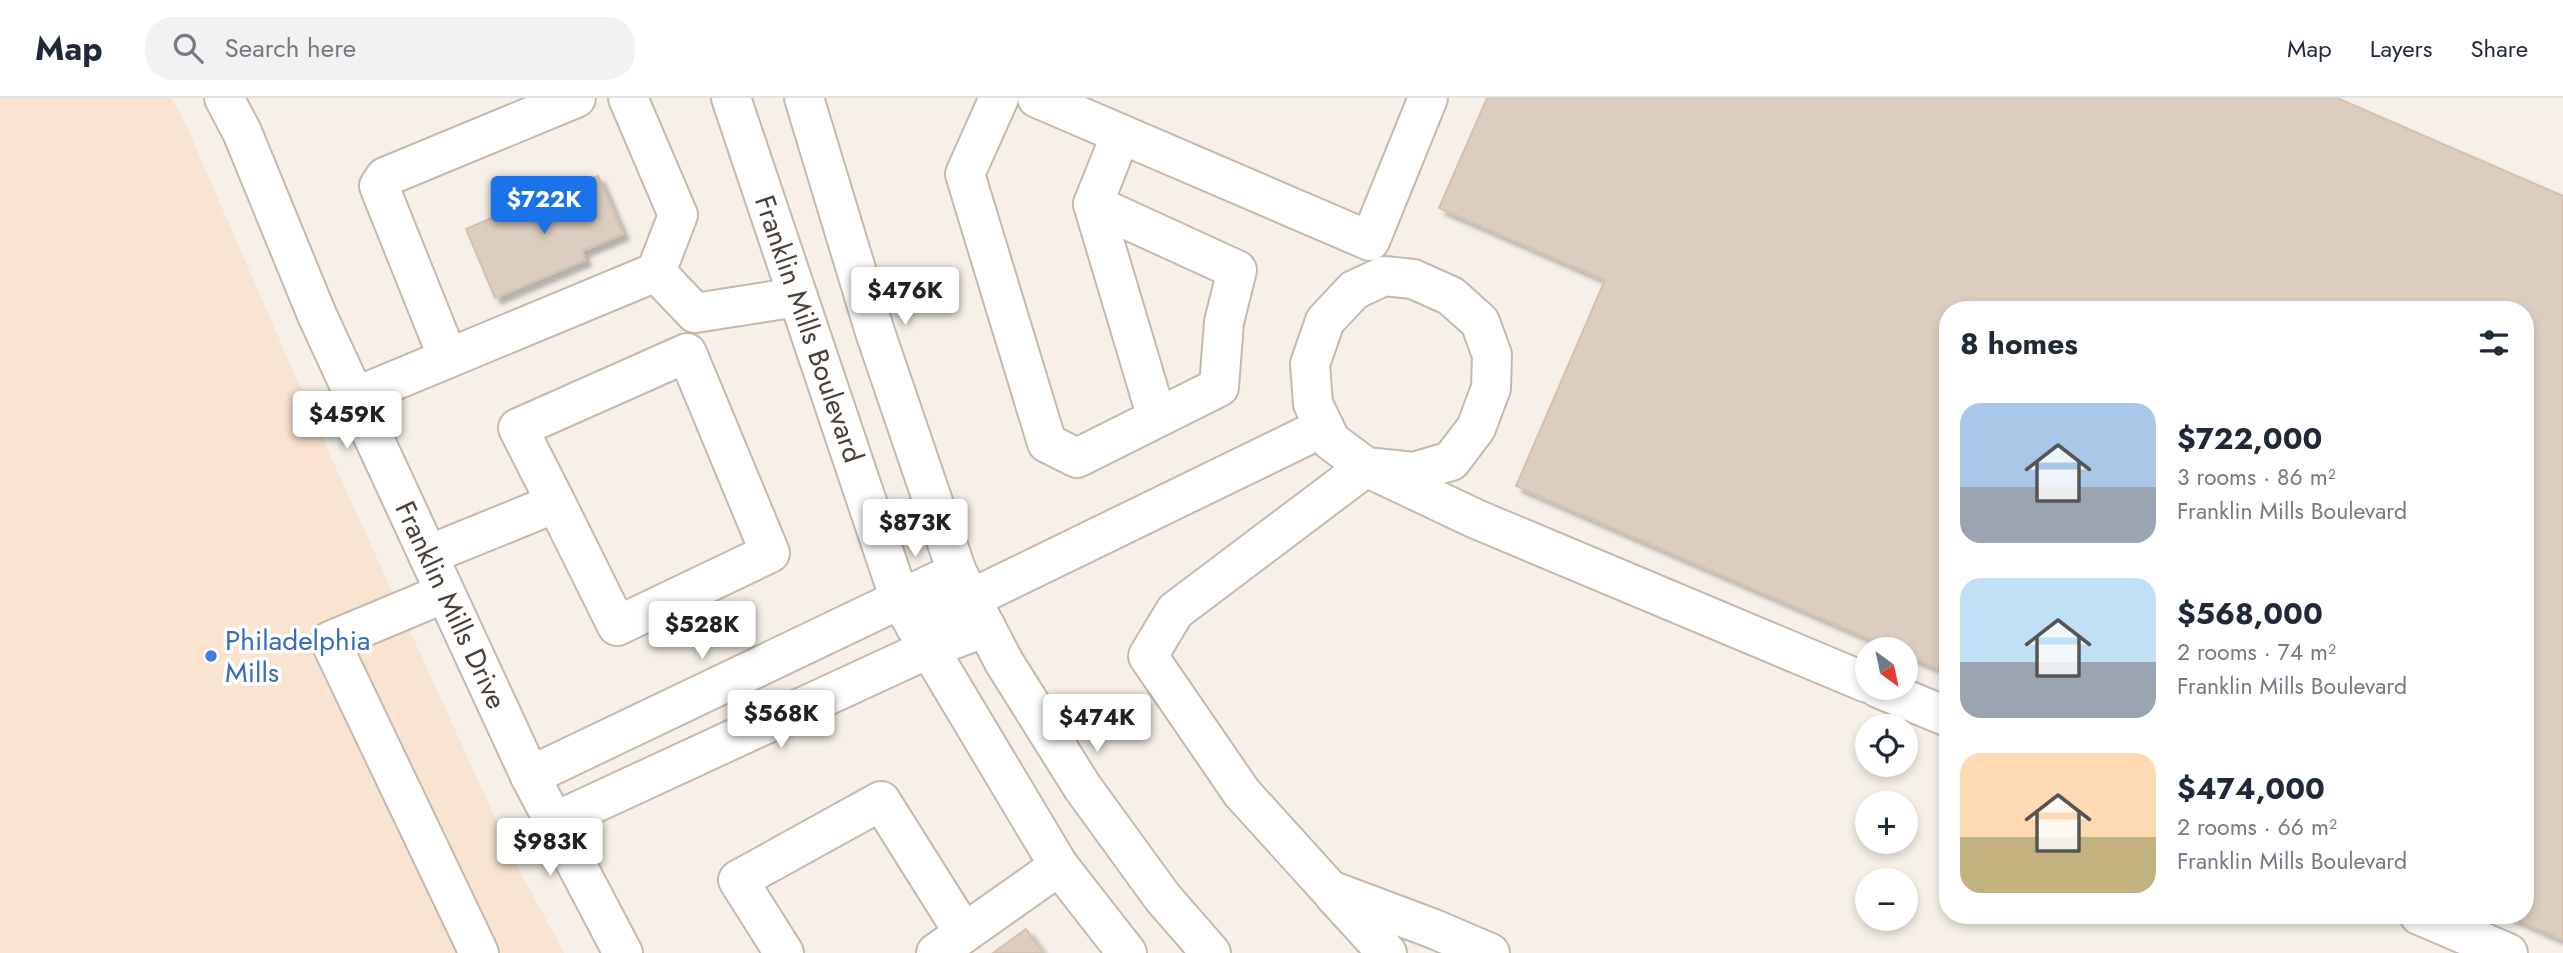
<!DOCTYPE html>
<meta charset="utf-8">
<style>
:root{--surface:#fff;--page:#f2f2f3;--text:#1f2937;--muted:#747a83;--line:#e0e1e3;--accent:#1a73e8}
body{margin:0;font-family:Jost,sans-serif;background:var(--page);color:var(--text);height:100vh;display:flex;flex-direction:column;font-size:26px;white-space:nowrap}
*{box-sizing:border-box;margin:0}
p{font-size:23px;color:var(--muted)}
.icon{flex:none;width:38px;height:38px;fill:none;stroke:currentColor;stroke-width:2;stroke-linecap:round;stroke-linejoin:round}
.map{position:relative;flex:1;overflow:hidden}
.details{position:absolute;left:1939px;top:203px;width:595px;height:623px;display:flex;flex-direction:column;background:var(--surface);border-radius:28px;box-shadow:0 4px 10px #0003}
.details>*{flex:none}
.needle{width:46px;rotate:147deg}
.controls{position:absolute;left:1855px;top:539px;display:grid;gap:14px}
.controls a{display:grid;place-items:center;width:63px;height:63px;border-radius:50%;background:var(--surface);box-shadow:0 4px 10px #0003;font-size:35px}
.price{position:absolute;translate:-50% -60px;padding:0 16px;border-radius:7px;background:#fff;color:#222;font-size:23px;line-height:46px;filter:drop-shadow(0 2px 4px #0008)}
.price::after{content:'';position:absolute;left:50%;top:42px;width:21px;height:16px;margin-left:-10px;background:inherit;clip-path:polygon(0 0,100% 0,50% 100%)}
.price.selected{background:var(--accent);color:#fff}
ul{padding:0;list-style:none}
li{display:flex;align-items:center;gap:21px;height:175px;padding:0 21px}
li span{display:grid;place-items:center;flex:none;width:196px;height:140px;border-radius:21px;color:#555}
li>.icon{margin-inline-start:auto}
span .icon{width:84px;height:84px;fill:#fffc;stroke-width:1}
li b{font-size:30px}
h2{display:flex;justify-content:space-between;align-items:center;height:84px;padding:0 21px;font-size:30px}
header{display:flex;align-items:center;gap:42px;box-sizing:border-box;height:98px;padding:0 35px;background:var(--surface);border-bottom:2px solid var(--line)}
header strong{font-size:33px}
nav{display:flex;gap:38px;margin-inline-start:auto;font-size:24px}
.search{width:490px;height:63px;background:var(--page);display:flex;align-items:center;gap:18px;box-sizing:border-box;padding:0 24px;border-radius:28px;color:var(--muted);font-size:26px}
.map>svg:first-child{display:block}
.commercial{fill:#f9e3d1}
.building{fill:#dccdbf;stroke:#d4c1ae;stroke-width:2;filter:url(#shadow)}
.lines{fill:none;stroke-linecap:round;stroke-linejoin:round}
.minor-casing{stroke:#c5b9ac;stroke-width:42}
.minor{stroke:#fff;stroke-width:38}
.shop-dot{fill:#3f7fe0;stroke:#fff;stroke-width:2.5}
.labels{text-anchor:middle;dominant-baseline:central;stroke-width:7;stroke-linejoin:round;paint-order:stroke}
.street-label{font-size:28px;fill:#4a3f35;stroke:#fff}
.shop-label{font-size:28px;fill:#366cbe;stroke:#fff;text-anchor:start}
</style>
<header>
<strong>Map</strong>
<div class="search"><svg class="icon" aria-label="search" viewBox="0 0 24 24"><circle cx="10" cy="10" r="6"/><path d="M15 15l6 6"/></svg>Search here</div>
<nav><a>Map</a><a>Layers</a><a>Share</a></nav>
</header>
<div class="map">
<svg width="2563" height="855" viewBox="0 0 2563 855">
<defs>
<filter id="shadow"><feDropShadow dx="6" dy="6" stdDeviation="2" flood-color="#0004"/></filter>
</defs>
<rect width="100%" height="100%" fill="#f6f0e8"/>
<polygon class="commercial" points="0,0 171,0 184,23 326,348 517,768 564,855 0,855"/>
<g class="building">
<polygon points="1487,0 2337,0 2563,98 2563,842 2506,817 2525,817 2525,212 1948,212 1948,575 1906,557 1906,551 1893,551 1516,388 1605,182 1439,110"/>
<polygon points="598,78 623,136 582,153 585,162 495,200 466,131 526,105 531,118 545,111 540,99"/>
<polygon points="1026,831 1043,855 993,855"/>
</g>
<g class="lines">
<g class="minor-casing">
<g id="minor">
<polyline points="224,0 242,34 317,217 530,678 623,855"/>
<polyline points="731,0 900,502 1059,768 1127,855"/>
<polyline points="804,0 875,234 957,474 1004,564 1083,690 1163,800 1211,855"/>
<polyline points="999,0 965,76 1047,345 1077,360 1219,289 1224,224 1237,172 1093,106 1157,320"/>
<polyline points="1037,0 1370,143 1428,0"/>
<polyline points="1093,106 1121,36"/>
<polyline points="656,174 695,215 798,199"/>
<polygon points="1384,178 1413,181 1451,198 1480,224 1492,257 1491,290 1476,330 1451,363 1414,374 1366,369 1331,343 1313,306 1310,266 1325,223 1354,192"/>
<polyline points="448,260 379,88 385,79 576,0"/>
<polyline points="355,299 656,174 678,117 628,0"/>
<polyline points="428,457 556,405 617,528 770,455 687,255 518,330 556,405"/>
<polyline points="445,495 330,543 479,855"/>
<polyline points="915,528 1324,329"/>
<polyline points="1878,590 1948,619"/>
<polyline points="530,678 957,474"/>
<polyline points="554,724 928,551 986,529"/>
<polyline points="1334,797 1387,855"/>
<polyline points="2419,817 2508,855"/>
<polyline points="784,855 738,782 881,703 964,835"/>
<polyline points="936,855 1059,768"/>
<polyline points="1490,855 1434,831 1330,792 1242,695 1148,558 1175,513 1366,369 1476,421 1867,585"/>
</g>
</g>
<use href="#minor" class="minor"/>
</g>
<circle class="shop-dot" cx="211" cy="558" r="7"/>
<g class="labels">
<g class="street-label">
<text transform="translate(809 231) rotate(71)">Franklin Mills Boulevard</text>
<text transform="translate(451 507) rotate(65)">Franklin Mills Drive</text>
</g>
<g class="shop-label">
<text x="225" y="542">Philadelphia<tspan x="225" dy="32">Mills</tspan></text>
</g>
</g>
</svg>
<div class="controls">
<a><svg class="needle" viewBox="-14 -14 28 28"><path d="M0-13l5 13h-10z" fill="#e53935"/><path d="M0 13l5-13h-10z" fill="#747a83"/></svg></a>
<a><svg class="icon" aria-label="locate" viewBox="0 0 24 24"><circle cx="12" cy="12" r="6"/><path d="M12 2v4M12 18v4M2 12h4M18 12h4"/></svg></a>
<a>+</a>
<a>−</a>
</div>
<b class="price selected" style="left:544px;top:138px">$722K</b>
<b class="price" style="left:905px;top:229px">$476K</b>
<b class="price" style="left:347px;top:353px">$459K</b>
<b class="price" style="left:915px;top:461px">$873K</b>
<b class="price" style="left:702px;top:563px">$528K</b>
<b class="price" style="left:781px;top:652px">$568K</b>
<b class="price" style="left:1097px;top:656px">$474K</b>
<b class="price" style="left:550px;top:780px">$983K</b>
<section class="details">
<h2>8 homes<svg class="icon" aria-label="filters" viewBox="0 0 24 24"><path d="M4 7h16M4 17h16"/><circle cx="9" cy="7" r="2"/><circle cx="15" cy="17" r="2"/></svg></h2>
<ul>
<li><span style="background:linear-gradient(#a9c7e8 60%,#9aa5b1 0)"><svg class="icon" aria-label="home" viewBox="0 0 24 24"><path d="M3 11l9-7 9 7M6 9v11h12V9"/></svg></span><div><b>$722,000</b><p>3 rooms · 86 m²</p><p>Franklin Mills Boulevard</p></div></li>
<li><span style="background:linear-gradient(#bfe0f5 60%,#9aa5b1 0)"><svg class="icon" aria-label="home" viewBox="0 0 24 24"><path d="M3 11l9-7 9 7M6 9v11h12V9"/></svg></span><div><b>$568,000</b><p>2 rooms · 74 m²</p><p>Franklin Mills Boulevard</p></div></li>
<li><span style="background:linear-gradient(#ffd9b3 60%,#c2b280 0)"><svg class="icon" aria-label="home" viewBox="0 0 24 24"><path d="M3 11l9-7 9 7M6 9v11h12V9"/></svg></span><div><b>$474,000</b><p>2 rooms · 66 m²</p><p>Franklin Mills Boulevard</p></div></li>
</ul>
</section>
</div>
